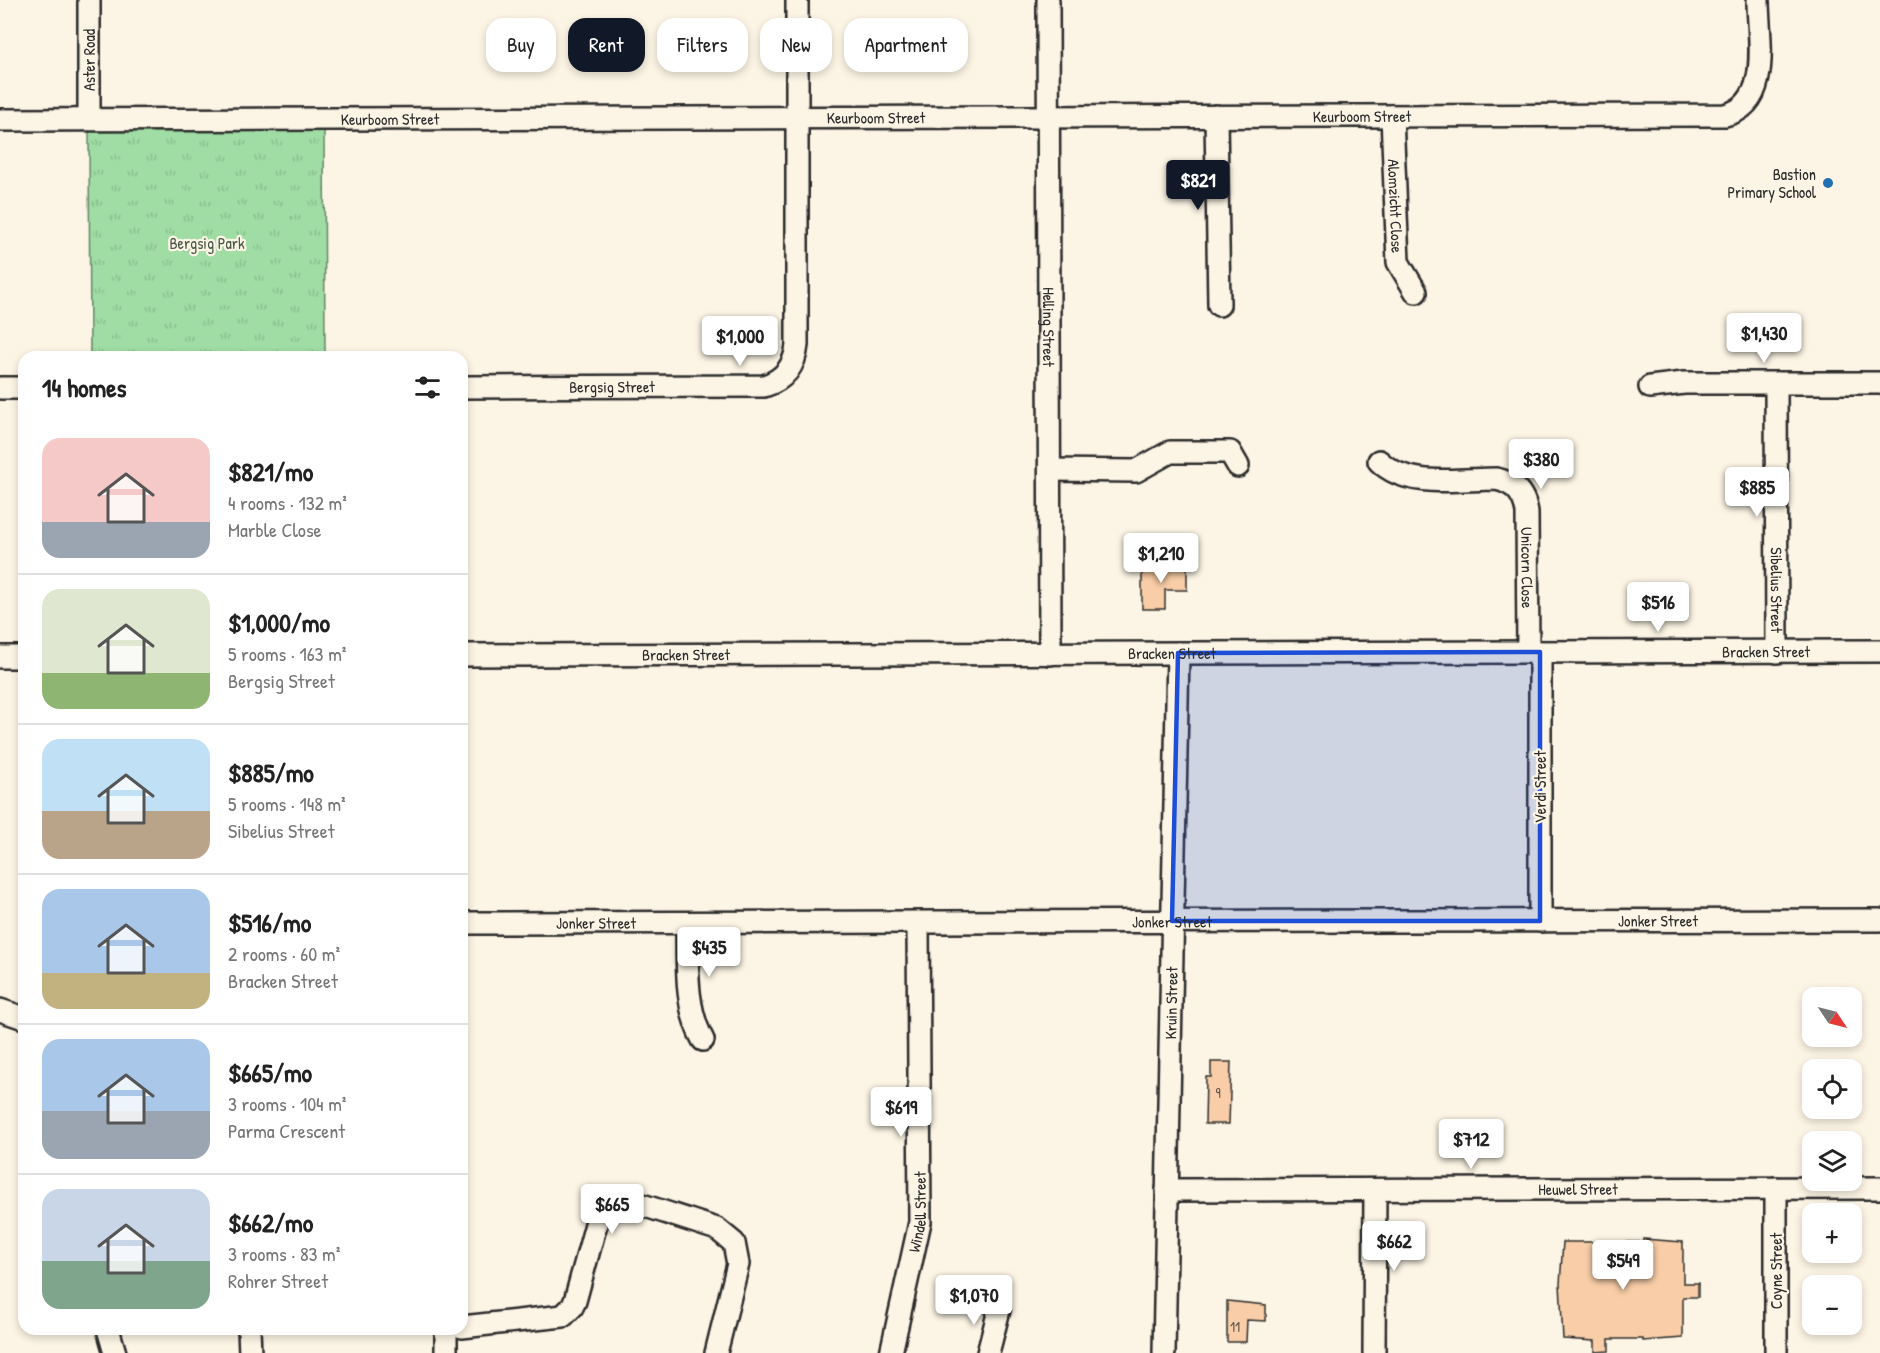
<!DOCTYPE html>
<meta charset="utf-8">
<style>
:root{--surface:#fff;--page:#f6f6f6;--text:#222;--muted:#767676;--line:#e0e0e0;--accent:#111827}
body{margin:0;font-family:"Patrick Hand",sans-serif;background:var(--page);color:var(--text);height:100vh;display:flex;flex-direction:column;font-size:22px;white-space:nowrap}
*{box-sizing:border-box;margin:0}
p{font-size:20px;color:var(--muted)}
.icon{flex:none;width:33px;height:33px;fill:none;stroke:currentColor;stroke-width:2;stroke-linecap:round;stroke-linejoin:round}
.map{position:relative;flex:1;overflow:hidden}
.drawer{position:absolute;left:18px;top:351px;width:450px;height:984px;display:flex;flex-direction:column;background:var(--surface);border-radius:18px;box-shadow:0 3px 9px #0003}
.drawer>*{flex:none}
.top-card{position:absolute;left:486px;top:18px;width:570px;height:54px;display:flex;gap:12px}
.needle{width:39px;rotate:125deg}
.tools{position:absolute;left:1802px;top:987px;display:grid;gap:12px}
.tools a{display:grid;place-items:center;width:60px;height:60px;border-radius:12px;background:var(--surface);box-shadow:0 3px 9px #0003;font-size:30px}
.price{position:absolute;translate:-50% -51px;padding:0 14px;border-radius:6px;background:#fff;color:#222;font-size:20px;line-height:39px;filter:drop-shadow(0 2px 3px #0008)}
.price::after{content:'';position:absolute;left:50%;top:36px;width:18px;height:14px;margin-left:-9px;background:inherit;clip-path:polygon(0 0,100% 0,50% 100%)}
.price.current{background:var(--accent);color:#fff}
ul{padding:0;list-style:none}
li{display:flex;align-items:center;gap:18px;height:150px;padding:0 24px}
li+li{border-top:2px solid var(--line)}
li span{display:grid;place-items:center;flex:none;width:168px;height:120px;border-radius:18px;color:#555}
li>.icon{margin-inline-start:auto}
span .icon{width:72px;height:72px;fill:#fffc;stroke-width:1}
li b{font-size:26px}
h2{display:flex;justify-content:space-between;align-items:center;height:72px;padding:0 24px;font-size:26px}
.pill{padding:0 21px;border-radius:18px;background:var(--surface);box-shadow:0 3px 9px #0003;font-size:21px;line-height:54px}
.pill.current{background:var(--accent);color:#fff}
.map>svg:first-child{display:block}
.park{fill:url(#park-tufts);stroke:#658468;stroke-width:1.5}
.building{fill:#f8cda7;stroke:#2b2b2b;stroke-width:1.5}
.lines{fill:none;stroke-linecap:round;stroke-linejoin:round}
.minor-casing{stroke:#2b2b2b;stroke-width:26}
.minor{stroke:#fcf5e5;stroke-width:21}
.marked{fill:#1d4ed8;fill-opacity:0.2;stroke:#1d4ed8;stroke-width:4.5;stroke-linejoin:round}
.poi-dot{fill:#1f6fb2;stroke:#fcf5e5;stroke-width:2}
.labels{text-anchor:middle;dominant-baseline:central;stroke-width:4.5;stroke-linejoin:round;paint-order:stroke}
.number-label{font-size:14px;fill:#5e544a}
.street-label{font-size:16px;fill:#2b2b2b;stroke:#fcf5e5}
.poi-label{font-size:16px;fill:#2b2b2b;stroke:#fcf5e5;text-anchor:end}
.park-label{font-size:16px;fill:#485849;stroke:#fcf5e5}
</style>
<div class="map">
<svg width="1880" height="1353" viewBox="0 0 1880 1353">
<defs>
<pattern id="park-tufts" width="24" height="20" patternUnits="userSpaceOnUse" patternTransform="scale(1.5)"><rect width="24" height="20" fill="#9fdda4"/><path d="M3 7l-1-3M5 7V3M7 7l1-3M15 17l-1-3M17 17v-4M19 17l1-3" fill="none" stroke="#89be8d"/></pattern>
</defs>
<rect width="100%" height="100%" fill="#fcf5e5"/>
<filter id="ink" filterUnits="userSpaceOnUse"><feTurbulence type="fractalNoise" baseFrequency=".0167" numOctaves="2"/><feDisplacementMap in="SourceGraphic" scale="12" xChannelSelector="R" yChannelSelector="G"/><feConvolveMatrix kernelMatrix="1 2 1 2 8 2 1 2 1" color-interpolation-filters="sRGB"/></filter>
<g filter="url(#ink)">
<polygon class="park" points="324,129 325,357 90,357 89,130"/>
<g class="building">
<polygon points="1142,565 1187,565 1187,590 1165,590 1165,609 1142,609"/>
<polygon points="1211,1062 1231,1062 1229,1124 1205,1124 1206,1077 1211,1077"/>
<polygon points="1643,1239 1683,1242 1683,1283 1698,1283 1698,1297 1683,1297 1683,1338 1643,1341 1643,1339 1609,1339 1609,1351 1595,1352 1595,1341 1563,1339 1560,1284 1563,1242 1643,1242"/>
<polygon points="1227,1301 1266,1305 1266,1321 1247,1320 1246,1342 1227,1342"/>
</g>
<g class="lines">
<g class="minor-casing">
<g id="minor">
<polyline points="89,0 89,119"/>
<path id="s1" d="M1048,0l2,654"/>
<polyline points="1216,116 1219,305"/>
<path id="s2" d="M1392,116l6,146 18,30"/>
<path id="s3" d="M0,120l1725,-5c48,-11 33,-78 33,-115"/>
<path id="s4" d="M1776,383l1,269"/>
<path id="s5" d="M462,387l302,-1c20,-6 31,-20 33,-41v-345"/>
<polyline points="1650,387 1684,383 1880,383"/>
<polyline points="0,388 24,388"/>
<path id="s6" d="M1379,461c28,28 80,18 117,18 19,4 28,15 31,33l1,140"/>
<polyline points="1050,470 1136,471 1170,452 1230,452 1238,466"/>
<polyline points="1540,652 1540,921"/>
<path id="s7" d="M462,655l1418,-4"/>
<polyline points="0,657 24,657"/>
<path id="s8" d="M462,923l1418,-3"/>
<path d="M687,924c1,38 -3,82 16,116"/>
<polyline points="0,1010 24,1018"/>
<polyline points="1776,1188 1776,1353"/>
<path id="s9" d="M1167,1190l713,-2"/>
<polyline points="462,1327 563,1316 572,1307 575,1301 598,1217 616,1203 630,1201 717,1229 734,1243 738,1264 716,1353"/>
<polyline points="108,1329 115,1353"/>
<polyline points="249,1329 250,1353"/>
<polyline points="446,1329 446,1353"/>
<path id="s10" d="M891,1353l29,-131 -2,-298"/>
<polyline points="988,1353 999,1310"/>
<path id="s11" d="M1164,1353l14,-700"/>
<polyline points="1374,1353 1375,1190"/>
</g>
</g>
<use href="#minor" class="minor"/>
</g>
</g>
<path class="marked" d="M1540,652v269h-368l6,-268z"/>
<circle class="poi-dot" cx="1828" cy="183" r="6"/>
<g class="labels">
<g class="number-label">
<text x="1218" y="1092">9</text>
<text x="1235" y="1326">11</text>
</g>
<g class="street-label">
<text transform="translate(89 60) rotate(-90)">Aster Road</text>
<text stroke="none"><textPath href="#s3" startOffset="1362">Keurboom Street</textPath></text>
<text stroke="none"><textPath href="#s3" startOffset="876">Keurboom Street</textPath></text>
<text stroke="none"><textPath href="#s3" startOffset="390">Keurboom Street</textPath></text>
<text stroke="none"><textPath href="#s2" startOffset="90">Alomzicht Close</textPath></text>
<text stroke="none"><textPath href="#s1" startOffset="327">Helling Street</textPath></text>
<text stroke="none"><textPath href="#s5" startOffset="150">Bergsig Street</textPath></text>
<text stroke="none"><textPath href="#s6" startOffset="226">Unicorn Close</textPath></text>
<text stroke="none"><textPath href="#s4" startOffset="207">Sibelius Street</textPath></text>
<text stroke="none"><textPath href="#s7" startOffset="1304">Bracken Street</textPath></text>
<text stroke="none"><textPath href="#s7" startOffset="710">Bracken Street</textPath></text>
<text stroke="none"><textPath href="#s7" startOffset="224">Bracken Street</textPath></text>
<text transform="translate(1540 787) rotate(-90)">Verdi Street</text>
<text stroke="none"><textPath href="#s8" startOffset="710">Jonker Street</textPath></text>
<text stroke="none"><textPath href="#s8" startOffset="1196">Jonker Street</textPath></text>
<text stroke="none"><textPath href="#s8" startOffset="134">Jonker Street</textPath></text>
<text stroke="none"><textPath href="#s11" startOffset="350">Kruin Street</textPath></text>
<text stroke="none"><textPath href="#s9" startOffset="411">Heuwel Street</textPath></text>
<text stroke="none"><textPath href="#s10" startOffset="144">Windell Street</textPath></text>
<text transform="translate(1776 1271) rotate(-90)">Coyne Street</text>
</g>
<g class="poi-label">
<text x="1816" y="174">Bastion<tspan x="1816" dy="18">Primary School</tspan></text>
</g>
<g class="park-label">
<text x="207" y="243">Bergsig Park</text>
</g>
</g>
</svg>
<div class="tools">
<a><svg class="needle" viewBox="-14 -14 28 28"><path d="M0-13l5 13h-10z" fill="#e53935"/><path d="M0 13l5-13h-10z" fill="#767676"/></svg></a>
<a><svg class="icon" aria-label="locate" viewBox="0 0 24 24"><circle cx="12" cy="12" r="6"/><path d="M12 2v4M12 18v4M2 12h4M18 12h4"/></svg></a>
<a><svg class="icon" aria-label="layers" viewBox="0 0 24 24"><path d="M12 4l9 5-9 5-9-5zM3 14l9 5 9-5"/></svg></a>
<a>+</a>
<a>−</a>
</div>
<b class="price current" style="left:1198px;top:211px">$821</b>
<b class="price" style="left:1764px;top:364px">$1,430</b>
<b class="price" style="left:740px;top:367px">$1,000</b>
<b class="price" style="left:1541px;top:490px">$380</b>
<b class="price" style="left:1757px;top:518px">$885</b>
<b class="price" style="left:1161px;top:584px">$1,210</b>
<b class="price" style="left:1658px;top:633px">$516</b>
<b class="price" style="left:709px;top:978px">$435</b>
<b class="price" style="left:901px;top:1138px">$619</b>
<b class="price" style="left:1471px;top:1170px">$712</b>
<b class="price" style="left:612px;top:1235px">$665</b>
<b class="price" style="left:1394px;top:1272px">$662</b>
<b class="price" style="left:1623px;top:1291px">$549</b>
<b class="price" style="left:974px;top:1326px">$1,070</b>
<div class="top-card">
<a class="pill">Buy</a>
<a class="pill current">Rent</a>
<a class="pill">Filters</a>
<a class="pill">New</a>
<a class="pill">Apartment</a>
</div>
<section class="drawer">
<h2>14 homes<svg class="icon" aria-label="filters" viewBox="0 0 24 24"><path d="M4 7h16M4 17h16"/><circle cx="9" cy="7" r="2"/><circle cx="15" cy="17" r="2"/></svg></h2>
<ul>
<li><span style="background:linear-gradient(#f6c9c9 70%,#9aa5b1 0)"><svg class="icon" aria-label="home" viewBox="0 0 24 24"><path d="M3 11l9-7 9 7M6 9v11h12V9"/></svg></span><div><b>$821/mo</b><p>4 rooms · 132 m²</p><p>Marble Close</p></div></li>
<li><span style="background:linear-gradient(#dfe7d0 70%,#8fb573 0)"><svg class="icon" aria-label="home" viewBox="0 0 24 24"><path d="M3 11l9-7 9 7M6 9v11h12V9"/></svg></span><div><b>$1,000/mo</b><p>5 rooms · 163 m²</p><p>Bergsig Street</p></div></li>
<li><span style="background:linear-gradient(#bfe0f5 60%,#b9a48a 0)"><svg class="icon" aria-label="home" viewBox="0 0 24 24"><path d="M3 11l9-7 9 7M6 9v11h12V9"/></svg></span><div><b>$885/mo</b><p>5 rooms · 148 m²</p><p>Sibelius Street</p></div></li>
<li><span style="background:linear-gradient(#a9c7e8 70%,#c2b280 0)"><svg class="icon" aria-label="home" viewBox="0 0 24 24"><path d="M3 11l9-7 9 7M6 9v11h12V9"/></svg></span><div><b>$516/mo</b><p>2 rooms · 60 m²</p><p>Bracken Street</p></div></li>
<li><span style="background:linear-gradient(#a9c7e8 60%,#9aa5b1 0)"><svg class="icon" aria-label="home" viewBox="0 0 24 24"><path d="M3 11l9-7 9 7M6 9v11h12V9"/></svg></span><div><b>$665/mo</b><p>3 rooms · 104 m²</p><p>Parma Crescent</p></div></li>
<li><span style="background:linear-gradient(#c9d6e8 60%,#7fa58c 0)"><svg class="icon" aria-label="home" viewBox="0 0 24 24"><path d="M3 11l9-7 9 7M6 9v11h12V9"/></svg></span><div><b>$662/mo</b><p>3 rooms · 83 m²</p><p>Rohrer Street</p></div></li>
</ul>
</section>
</div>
